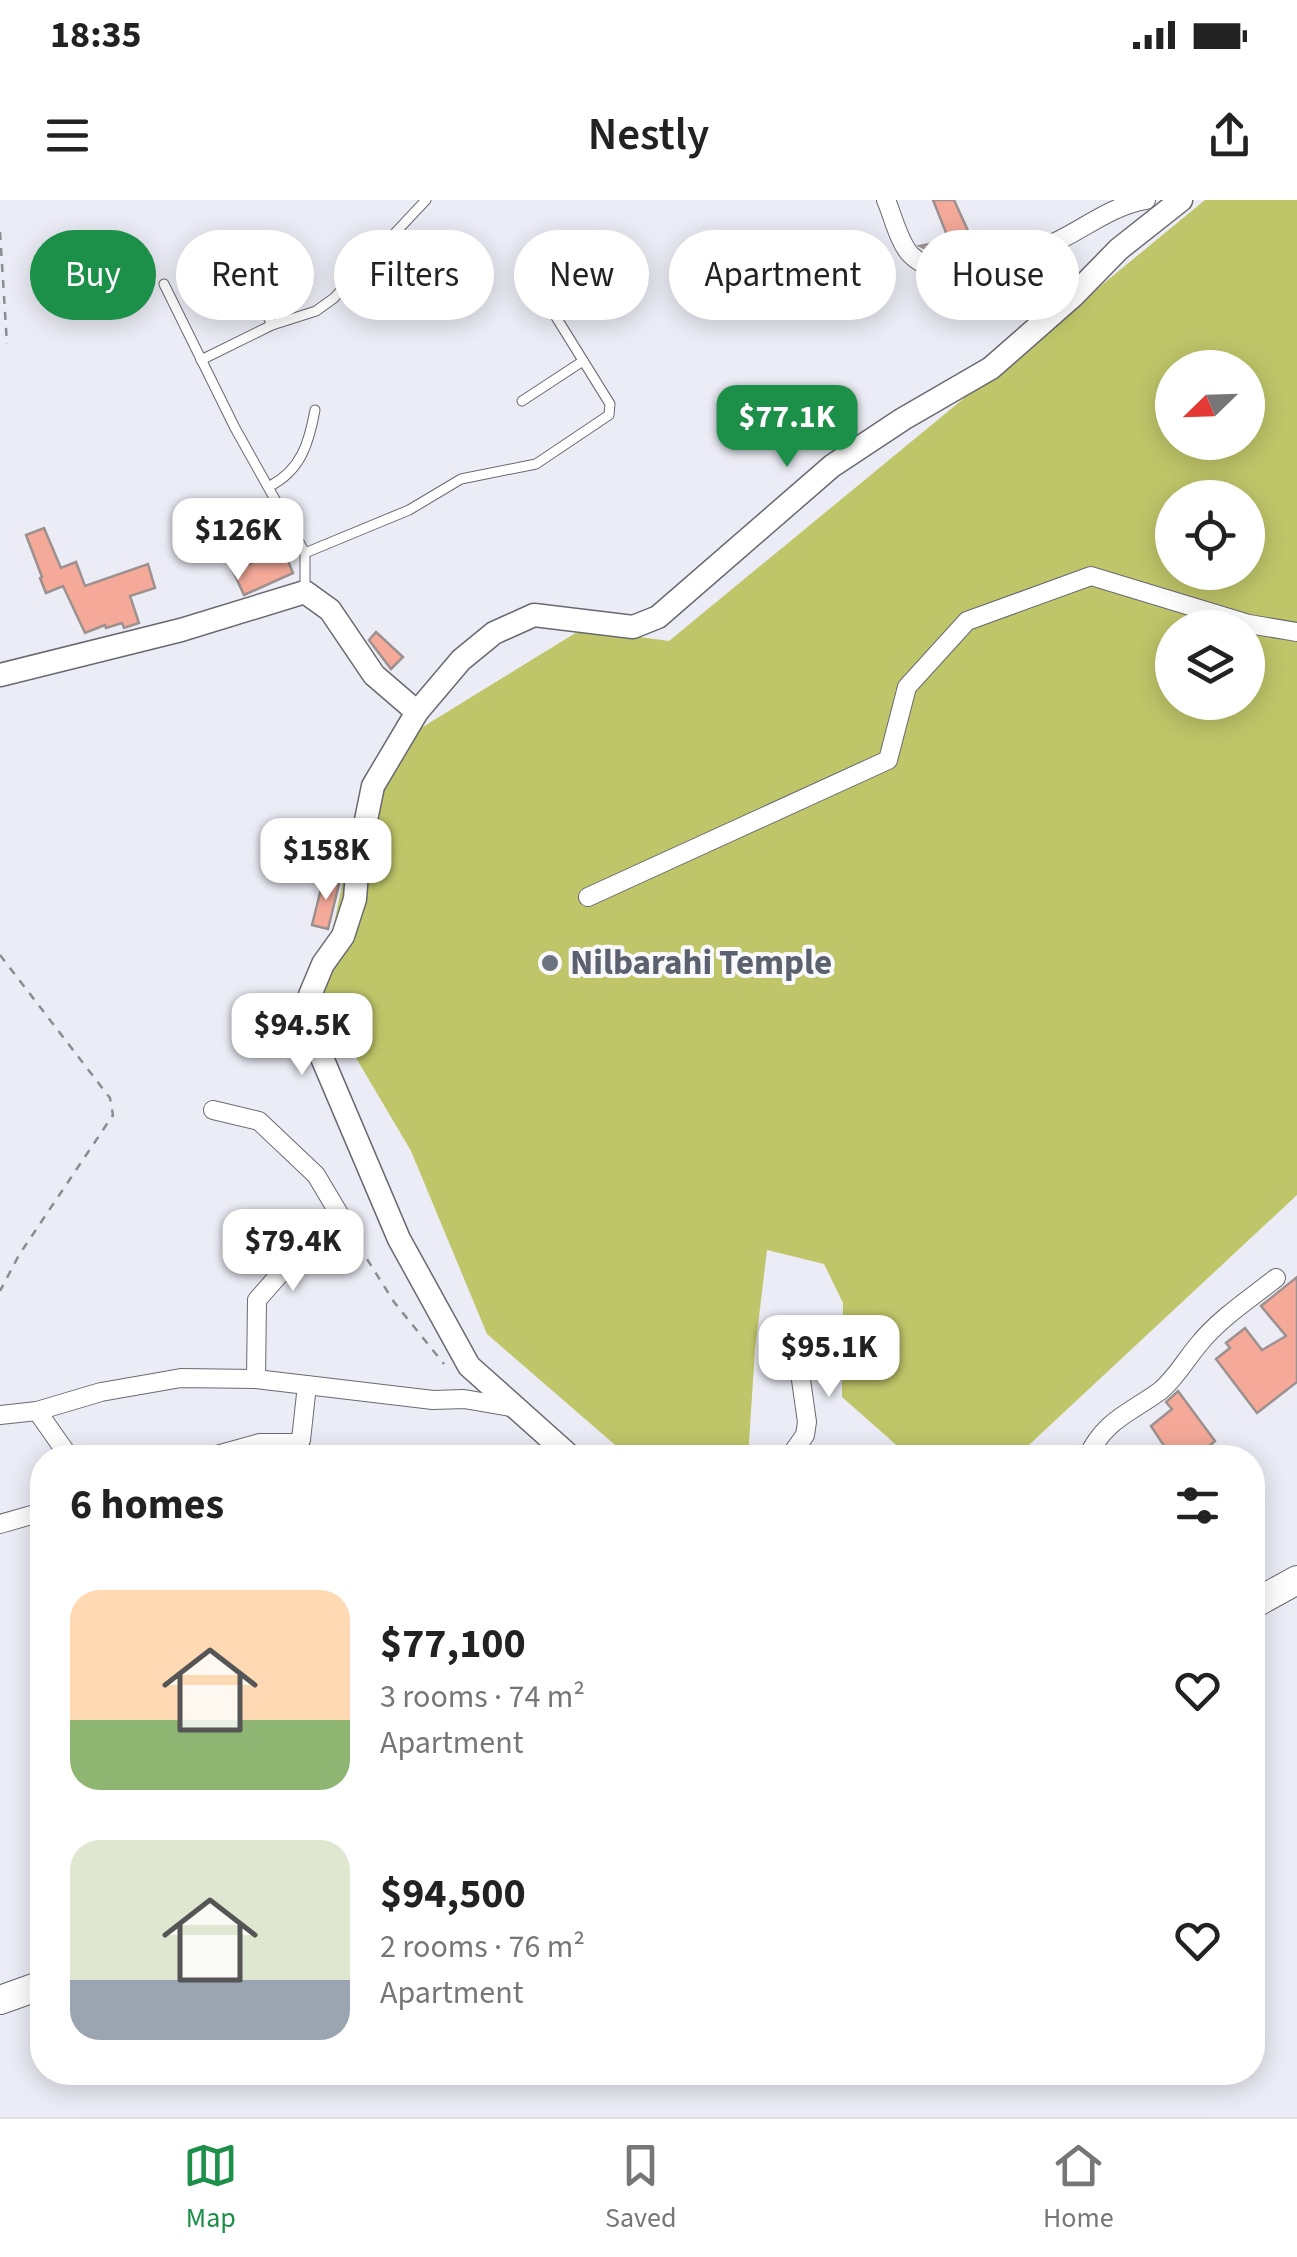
<!DOCTYPE html>
<meta charset="utf-8">
<style>
:root{--surface:#fff;--page:#f6f6f6;--text:#222;--muted:#767676;--line:#e0e0e0;--accent:#1c8f49}
body{margin:0;font-family:"Source Sans 3",sans-serif;background:var(--page);color:var(--text);height:100vh;display:flex;flex-direction:column;font-size:38px;white-space:nowrap}
*{box-sizing:border-box;margin:0}
p{font-size:32px;color:var(--muted)}
.icon{flex:none;width:55px;height:55px;fill:none;stroke:currentColor;stroke-width:2;stroke-linecap:round;stroke-linejoin:round}
.map{position:relative;flex:1;overflow:hidden}
.drawer{position:absolute;left:30px;top:1245px;width:1235px;height:640px;display:flex;flex-direction:column;background:var(--surface);border-radius:40px;box-shadow:0 5px 25px #0003}
.drawer>*{flex:none}
.guide{position:absolute;left:30px;top:30px;width:1238px;height:90px;display:flex;gap:20px}
.needle{width:65px;rotate:247deg}
.tools{position:absolute;left:1155px;top:150px;display:grid;gap:20px}
.tools a{display:grid;place-items:center;width:110px;height:110px;border-radius:50%;background:var(--surface);box-shadow:0 5px 25px #0003;font-size:50px}
.price{position:absolute;translate:-50% -85px;padding:0 22px;border-radius:20px;background:#fff;color:#222;font-size:32px;line-height:65px;filter:drop-shadow(0 2px 5px #0008)}
.price::after{content:'';position:absolute;left:50%;top:60px;width:30px;height:22px;margin-left:-15px;background:inherit;clip-path:polygon(0 0,100% 0,50% 100%)}
.price.current{background:var(--accent);color:#fff}
ul{padding:0;list-style:none}
li{display:flex;align-items:center;gap:30px;height:250px;padding:0 40px}
li span{display:grid;place-items:center;flex:none;width:280px;height:200px;border-radius:30px;color:#555}
li>.icon{margin-inline-start:auto}
span .icon{width:120px;height:120px;fill:#fffc;stroke-width:1}
li b{font-size:42px}
h2{display:flex;justify-content:space-between;align-items:center;height:120px;padding:0 40px;font-size:42px}
.tag{padding:0 35px;border-radius:45px;background:var(--surface);box-shadow:0 5px 25px #0003;font-size:35px;line-height:90px}
.tag.current{background:var(--accent);color:#fff}
.status{display:flex;justify-content:space-between;align-items:center;height:70px;padding:0 50px;background:var(--surface);direction:ltr}
.status svg{height:28px;fill:currentColor}
header{display:flex;justify-content:space-between;align-items:center;height:130px;padding:0 40px;background:var(--surface);font-size:45px;font-weight:600}
.menu{display:flex;justify-content:space-around;align-items:center;height:140px;border-top:2px solid var(--line);background:var(--surface);font-size:28px;color:var(--muted)}
.menu a{display:grid;justify-items:center;gap:5px}
.menu .current{color:var(--accent)}
.map>svg:first-child{display:block}
.forest{fill:#bfc669;fill-rule:evenodd}
.building{fill:#f5a999;stroke:#9c918f;stroke-width:2.5}
.lines{fill:none;stroke-linecap:round;stroke-linejoin:round}
.lane-casing{stroke:#696972;stroke-width:11}
.street-casing{stroke:#696972;stroke-width:20}
.secondary-casing{stroke:#696972;stroke-width:25}
.primary-casing{stroke:#696972;stroke-width:30}
.path{stroke:#8b8b92;stroke-width:2.5;stroke-dasharray:8 8;stroke-linecap:butt}
.lane{stroke:#fff;stroke-width:9}
.street{stroke:#fff;stroke-width:18}
.secondary{stroke:#fff;stroke-width:22}
.primary{stroke:#fff;stroke-width:28}
.worship-dot{fill:#6b7280;stroke:#fafafe;stroke-width:4}
.labels{text-anchor:middle;dominant-baseline:central;stroke-width:8;stroke-linejoin:round;paint-order:stroke}
.worship-label{font-size:35px;font-weight:bold;fill:#5b616d;stroke:#fafafe;text-anchor:start}
</style>
<div class="status"><b>18:35</b><svg viewBox="0 0 49 12"><path d="M0 12V9h3v3zM5 12V6h3v6zM10 12V3h3v9zM15 12V0h3v12zM26 1h20v11H26zM47 4h2v5h-2z"/></svg></div>
<header><svg class="icon" aria-label="menu" viewBox="0 0 24 24"><path d="M4 6h16M4 12h16M4 18h16"/></svg>Nestly<svg class="icon" aria-label="share" viewBox="0 0 24 24"><path d="M12 15V3M7 8l5-5 5 5M5 13v7h14v-7"/></svg></header>
<div class="map">
<svg width="1297" height="1917" viewBox="0 0 1297 1917">
<rect width="100%" height="100%" fill="#ececf6"/>
<path class="forest" d="M1205,0h92v995l-281,262h-106l-68,-60 1,-94 -19,-39 -57,-14 -12,100 -7,107h-119l-142,-123 -76,-183 -92,-156 24,-114 57,-140 182,-112 87,12zM1172,168h76v74h-76zM1172,298h76v74h-76zM1172,428h76v74h-76z"/>
<g class="building">
<polygon points="933,0 954,0 979,55 942,57 920,46 949,40"/>
<polygon points="232,325 249,364 283,349 293,373 244,395 215,332"/>
<polygon points="44,328 61,368 76,362 85,386 148,364 155,388 130,396 139,423 124,428 122,423 106,428 105,425 85,433 63,386 46,393 40,378 42,377 26,335"/>
<polygon points="376,432 403,457 391,469 369,440"/>
<polygon points="324,677 340,680 328,729 312,725"/>
<polygon points="1297,1077 1297,1182 1257,1213 1216,1159 1230,1148 1226,1143 1245,1128 1262,1150 1286,1136 1261,1106"/>
<polygon points="1178,1191 1215,1241 1195,1258 1172,1258 1151,1226 1172,1209 1166,1202"/>
</g>
<g class="lines">
<g class="lane-casing">
<g id="lane">
<polyline points="230,39 272,125"/>
<polyline points="164,84 235,228 305,353 305,389"/>
<polyline points="201,160 272,125 316,111 334,98 426,0"/>
<polyline points="522,201 583,161"/>
<path d="M270,286c31,-16 39,-43 45,-76"/>
<polyline points="305,353 409,310 461,279 536,264 609,215 610,204 556,117"/>
</g>
</g>
<g class="street-casing">
<g id="street">
<path d="M886,0c7,16 13,43 25,55 31,31 95,7 131,-7 37,-14 64,-41 104,-48"/>
<polyline points="588,697 888,560 907,487 967,421 1091,376 1249,424 1297,432"/>
<polyline points="213,910 259,921 316,975 341,1017 287,1066 257,1100 256,1179"/>
<polyline points="37,1211 70,1258"/>
<polyline points="0,1215 37,1211 101,1192 181,1178 256,1179 433,1200 464,1199 516,1208"/>
<polyline points="206,1258 260,1243 297,1243 301,1240 307,1185"/>
<polyline points="789,1258 805,1235 807,1222 794,1131"/>
<path d="M1087,1258c17,-38 43,-45 73,-67 16,-13 26,-32 39,-47 21,-26 52,-46 77,-66"/>
<polyline points="0,1324 42,1312"/>
</g>
</g>
<g class="secondary-casing">
<g id="secondary">
<polyline points="0,475 181,430 305,392 330,410 374,475 417,512"/>
<polyline points="572,1258 469,1166 399,1039 317,846 310,795 323,764 343,736 355,699 358,659 373,586 417,512 461,460 494,433 534,415 633,427 658,417 832,266 903,219 991,168 1073,96 1119,49 1181,0"/>
</g>
</g>
<g class="primary-casing">
<g id="primary">
<polyline points="1252,1405 1297,1380"/>
<polyline points="0,1800 42,1785"/>
</g>
</g>
<g class="path">
<polyline points="0,32 7,144"/>
<polyline points="0,755 110,898 113,915 19,1055 0,1091"/>
<polyline points="350,1032 394,1102 444,1164"/>
</g>
<use href="#lane" class="lane"/>
<use href="#street" class="street"/>
<use href="#secondary" class="secondary"/>
<use href="#primary" class="primary"/>
</g>
<circle class="worship-dot" cx="550" cy="763" r="10"/>
<g class="labels">
<g class="worship-label">
<text x="570" y="763">Nilbarahi Temple</text>
</g>
</g>
</svg>
<div class="tools">
<a><svg class="needle" viewBox="-14 -14 28 28"><path d="M0-13l5 13h-10z" fill="#e53935"/><path d="M0 13l5-13h-10z" fill="#767676"/></svg></a>
<a><svg class="icon" aria-label="locate" viewBox="0 0 24 24"><circle cx="12" cy="12" r="6"/><path d="M12 2v4M12 18v4M2 12h4M18 12h4"/></svg></a>
<a><svg class="icon" aria-label="layers" viewBox="0 0 24 24"><path d="M12 4l9 5-9 5-9-5zM3 14l9 5 9-5"/></svg></a>
</div>
<b class="price current" style="left:787px;top:270px">$77.1K</b>
<b class="price" style="left:238px;top:383px">$126K</b>
<b class="price" style="left:326px;top:703px">$158K</b>
<b class="price" style="left:302px;top:878px">$94.5K</b>
<b class="price" style="left:293px;top:1094px">$79.4K</b>
<b class="price" style="left:829px;top:1200px">$95.1K</b>
<div class="guide">
<a class="tag current">Buy</a>
<a class="tag">Rent</a>
<a class="tag">Filters</a>
<a class="tag">New</a>
<a class="tag">Apartment</a>
<a class="tag">House</a>
</div>
<section class="drawer">
<h2>6 homes<svg class="icon" aria-label="filters" viewBox="0 0 24 24"><path d="M4 7h16M4 17h16"/><circle cx="9" cy="7" r="2"/><circle cx="15" cy="17" r="2"/></svg></h2>
<ul>
<li><span style="background:linear-gradient(#ffd9b3 65%,#8fb573 0)"><svg class="icon" aria-label="home" viewBox="0 0 24 24"><path d="M3 11l9-7 9 7M6 9v11h12V9"/></svg></span><div><b>$77,100</b><p>3 rooms · 74 m²</p><p>Apartment</p></div><svg class="icon" aria-label="heart" viewBox="0 0 24 24"><path d="M12 20l-8-8c-3-5 5-10 8-4 3-6 11-1 8 4z"/></svg></li>
<li><span style="background:linear-gradient(#dfe7d0 70%,#9aa5b1 0)"><svg class="icon" aria-label="home" viewBox="0 0 24 24"><path d="M3 11l9-7 9 7M6 9v11h12V9"/></svg></span><div><b>$94,500</b><p>2 rooms · 76 m²</p><p>Apartment</p></div><svg class="icon" aria-label="heart" viewBox="0 0 24 24"><path d="M12 20l-8-8c-3-5 5-10 8-4 3-6 11-1 8 4z"/></svg></li>
</ul>
</section>
</div>
<nav class="menu">
<a class="current"><svg class="icon" aria-label="map" viewBox="0 0 24 24"><path d="M3 6l6-2 6 2 6-2v14l-6 2-6-2-6 2zM9 4v14M15 6v14"/></svg>Map</a>
<a><svg class="icon" aria-label="saved" viewBox="0 0 24 24"><path d="M7 4h10v16l-5-4-5 4z"/></svg>Saved</a>
<a><svg class="icon" aria-label="home" viewBox="0 0 24 24"><path d="M3 11l9-7 9 7M6 9v11h12V9"/></svg>Home</a>
</nav>
